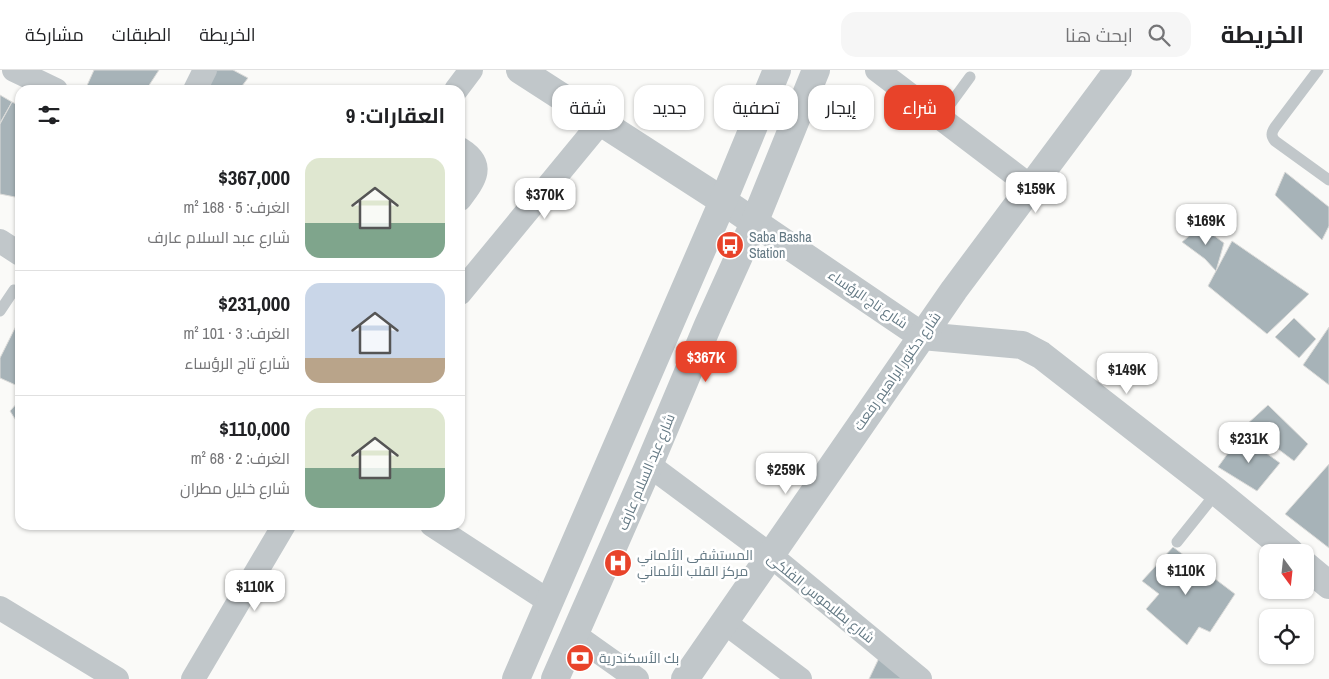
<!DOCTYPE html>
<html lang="ar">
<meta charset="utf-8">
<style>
:root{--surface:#fff;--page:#f6f6f6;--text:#202124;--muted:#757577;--line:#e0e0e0;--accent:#e8432a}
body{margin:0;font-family:"Archivo Narrow",Cairo,sans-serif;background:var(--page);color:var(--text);direction:rtl;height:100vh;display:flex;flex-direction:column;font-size:19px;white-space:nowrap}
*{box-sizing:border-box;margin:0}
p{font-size:16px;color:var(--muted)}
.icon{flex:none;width:28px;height:28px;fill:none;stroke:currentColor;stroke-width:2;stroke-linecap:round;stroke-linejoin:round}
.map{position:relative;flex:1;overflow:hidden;direction:ltr}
.panel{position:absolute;left:15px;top:15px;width:450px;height:445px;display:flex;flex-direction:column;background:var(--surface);border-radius:15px;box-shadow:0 1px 4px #0004;direction:rtl}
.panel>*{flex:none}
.banner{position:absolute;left:480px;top:15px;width:475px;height:45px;direction:rtl;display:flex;gap:10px}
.needle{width:32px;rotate:165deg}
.fabs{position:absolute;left:1259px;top:474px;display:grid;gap:10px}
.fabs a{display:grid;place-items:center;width:55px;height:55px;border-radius:10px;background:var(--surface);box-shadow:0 1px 4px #0004;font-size:25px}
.price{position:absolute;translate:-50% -42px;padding:0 11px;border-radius:10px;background:#fff;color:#222;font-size:16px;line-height:32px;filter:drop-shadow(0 1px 2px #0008)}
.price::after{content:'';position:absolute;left:50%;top:30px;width:15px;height:11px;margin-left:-8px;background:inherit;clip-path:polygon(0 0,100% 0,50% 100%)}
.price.selected{background:var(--accent);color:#fff}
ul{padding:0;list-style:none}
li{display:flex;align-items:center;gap:15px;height:125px;padding:0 20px}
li+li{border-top:1px solid var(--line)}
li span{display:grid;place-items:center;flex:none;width:140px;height:100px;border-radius:15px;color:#555}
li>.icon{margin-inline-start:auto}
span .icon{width:60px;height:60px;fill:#fffc;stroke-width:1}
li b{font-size:21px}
h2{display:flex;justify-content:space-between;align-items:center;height:60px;padding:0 20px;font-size:21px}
.pill{padding:0 18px;border-radius:15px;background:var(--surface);box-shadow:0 1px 4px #0004;font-size:18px;line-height:45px}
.pill.selected{background:var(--accent);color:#fff}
header{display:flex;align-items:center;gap:30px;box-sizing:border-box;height:70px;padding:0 25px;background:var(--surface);border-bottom:1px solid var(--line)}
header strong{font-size:24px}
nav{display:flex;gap:28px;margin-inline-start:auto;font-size:18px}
.search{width:350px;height:45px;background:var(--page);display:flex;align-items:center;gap:12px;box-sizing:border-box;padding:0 18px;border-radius:15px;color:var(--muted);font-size:19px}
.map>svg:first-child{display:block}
.building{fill:#a7b3b8;stroke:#dcdcda}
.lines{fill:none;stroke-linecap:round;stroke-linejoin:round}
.service{stroke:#c1c7ca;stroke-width:11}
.minor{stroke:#c1c7ca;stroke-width:24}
.tertiary{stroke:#c1c7ca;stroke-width:28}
.labels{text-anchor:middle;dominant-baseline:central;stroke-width:5;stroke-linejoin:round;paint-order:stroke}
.poi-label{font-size:14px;fill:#647984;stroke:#fff;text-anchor:start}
.street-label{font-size:14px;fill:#647984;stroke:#fff}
</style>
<header>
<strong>الخريطة</strong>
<div class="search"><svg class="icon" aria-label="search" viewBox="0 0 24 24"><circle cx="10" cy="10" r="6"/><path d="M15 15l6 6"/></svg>ابحث هنا</div>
<nav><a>الخريطة</a><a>الطبقات</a><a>مشاركة</a></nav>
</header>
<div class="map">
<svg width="1329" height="609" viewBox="0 0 1329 609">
<rect width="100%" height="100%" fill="#fafaf8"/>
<g class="building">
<polygon points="94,0 159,0 146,20 85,20"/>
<polygon points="214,0 233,0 248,8 239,20 204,20"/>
<polygon points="0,25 12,32 0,53"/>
<polygon points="12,32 20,36 20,128 0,124 0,54"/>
<polygon points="1285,102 1329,137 1329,156 1322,170 1275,125"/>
<polygon points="1201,156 1224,173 1216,201 1205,189 1182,172"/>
<polygon points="1232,171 1309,224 1267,264 1208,216"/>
<polygon points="20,248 20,317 0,308 0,288"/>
<polygon points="1294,248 1316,269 1299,288 1275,267"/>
<polygon points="1329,257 1329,315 1303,295"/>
<polygon points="20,330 20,357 10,341"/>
<polygon points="1268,335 1308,374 1294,391 1246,355"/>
<polygon points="1241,365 1280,393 1257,421 1218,397"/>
<polygon points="1329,394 1329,478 1285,444"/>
<polygon points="1173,477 1235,524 1210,562 1199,557 1187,575 1146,539 1159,524 1142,511"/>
<polygon points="879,588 906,609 869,609"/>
</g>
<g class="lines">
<g class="service">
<path d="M1318,0l-43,57c-4,6 -4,9 0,14l54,39"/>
<polyline points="940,48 970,7"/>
<polyline points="0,241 14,220"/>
<polyline points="1177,472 1217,422"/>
</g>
<g class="minor">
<polyline points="14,0 56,20"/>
<polyline points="877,0 1030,116"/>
<polyline points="195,20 205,0"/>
<polyline points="456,20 471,0"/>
<path d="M460,79c26,16 15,30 0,50"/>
<polyline points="0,171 20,184"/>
<polyline points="460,223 600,53"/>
<polyline points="649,395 770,485 920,609"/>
<polyline points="432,455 550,532"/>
<polyline points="0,538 117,609"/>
<polyline points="724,552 800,609"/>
<polyline points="575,565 637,609"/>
<polyline points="193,609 284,455"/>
</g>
<g class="tertiary">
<polyline points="520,0 723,131 922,266 1022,275 1041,285 1217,422 1290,482"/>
<polyline points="1305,495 1329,515"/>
<polyline points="516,609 723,131 777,0"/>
<polyline points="555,609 649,395 708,255 754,153 816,0"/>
<polyline points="685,609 954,220 1118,0"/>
</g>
</g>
<defs>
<g id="bus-disc" transform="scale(1.4375)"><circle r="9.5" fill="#e8432a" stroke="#fff"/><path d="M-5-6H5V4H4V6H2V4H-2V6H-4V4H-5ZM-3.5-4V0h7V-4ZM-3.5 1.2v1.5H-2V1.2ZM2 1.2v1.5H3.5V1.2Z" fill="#fff"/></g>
<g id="hospital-disc" transform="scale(1.4375)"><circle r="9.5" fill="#e8432a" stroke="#fff"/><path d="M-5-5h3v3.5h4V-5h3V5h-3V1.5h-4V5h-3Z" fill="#fff"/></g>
<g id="bank-disc" transform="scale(1.4375)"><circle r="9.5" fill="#e8432a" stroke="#fff"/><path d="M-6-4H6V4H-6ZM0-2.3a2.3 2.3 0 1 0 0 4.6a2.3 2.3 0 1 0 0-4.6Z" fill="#fff"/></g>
</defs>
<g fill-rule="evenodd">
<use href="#bus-disc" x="730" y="175"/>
<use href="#hospital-disc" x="618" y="493"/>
<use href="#bank-disc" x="580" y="588"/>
</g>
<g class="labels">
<g class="poi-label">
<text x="749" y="167">Saba Basha<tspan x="749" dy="16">Station</tspan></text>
<text x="637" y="485">المستشفى الألماني<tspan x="637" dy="16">مركز القلب الألماني</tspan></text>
<text x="599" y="588">بك الأسكندرية</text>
</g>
<g class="street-label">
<text transform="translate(868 229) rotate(34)">شارع تاج الرؤساء</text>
<text transform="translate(897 301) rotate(-55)">شارع دكتور ابراهيم رفعت</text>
<text transform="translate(646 402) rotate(-67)">شارع عبد السلام عارف</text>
<text transform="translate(821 528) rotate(39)">شارع بطليموس الفلكى</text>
</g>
</g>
</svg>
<div class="fabs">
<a><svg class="needle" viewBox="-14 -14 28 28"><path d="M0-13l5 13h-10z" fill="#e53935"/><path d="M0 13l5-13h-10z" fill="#757577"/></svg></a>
<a><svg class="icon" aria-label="locate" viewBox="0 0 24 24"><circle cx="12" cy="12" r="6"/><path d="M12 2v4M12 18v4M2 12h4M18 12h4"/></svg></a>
</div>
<b class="price" style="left:1036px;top:144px">$159K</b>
<b class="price" style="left:545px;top:150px">$370K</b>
<b class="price" style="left:1206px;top:176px">$169K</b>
<b class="price selected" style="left:706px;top:313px">$367K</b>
<b class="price" style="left:1127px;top:325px">$149K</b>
<b class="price" style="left:1249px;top:394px">$231K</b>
<b class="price" style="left:786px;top:425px">$259K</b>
<b class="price" style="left:1186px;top:526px">$110K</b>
<b class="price" style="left:255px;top:542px">$110K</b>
<div class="banner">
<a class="pill selected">شراء</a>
<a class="pill">إيجار</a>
<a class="pill">تصفية</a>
<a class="pill">جديد</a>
<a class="pill">شقة</a>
</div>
<section class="panel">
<h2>العقارات: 9<svg class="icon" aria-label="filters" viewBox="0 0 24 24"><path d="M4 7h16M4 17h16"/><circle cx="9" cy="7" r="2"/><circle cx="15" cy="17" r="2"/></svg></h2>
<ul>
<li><span style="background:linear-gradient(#dfe7d0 65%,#7fa58c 0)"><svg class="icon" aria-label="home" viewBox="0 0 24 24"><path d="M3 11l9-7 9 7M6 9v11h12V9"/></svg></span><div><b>$367,000</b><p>الغرف: 5 · 168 m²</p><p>شارع عبد السلام عارف</p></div></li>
<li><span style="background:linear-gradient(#c9d6e8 75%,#b9a48a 0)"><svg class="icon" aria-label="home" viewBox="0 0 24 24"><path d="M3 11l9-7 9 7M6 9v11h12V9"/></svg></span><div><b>$231,000</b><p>الغرف: 3 · 101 m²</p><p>شارع تاج الرؤساء</p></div></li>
<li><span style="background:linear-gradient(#dfe7d0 60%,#7fa58c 0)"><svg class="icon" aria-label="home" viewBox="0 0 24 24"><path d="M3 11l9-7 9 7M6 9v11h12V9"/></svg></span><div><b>$110,000</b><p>الغرف: 2 · 68 m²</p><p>شارع خليل مطران</p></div></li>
</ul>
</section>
</div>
